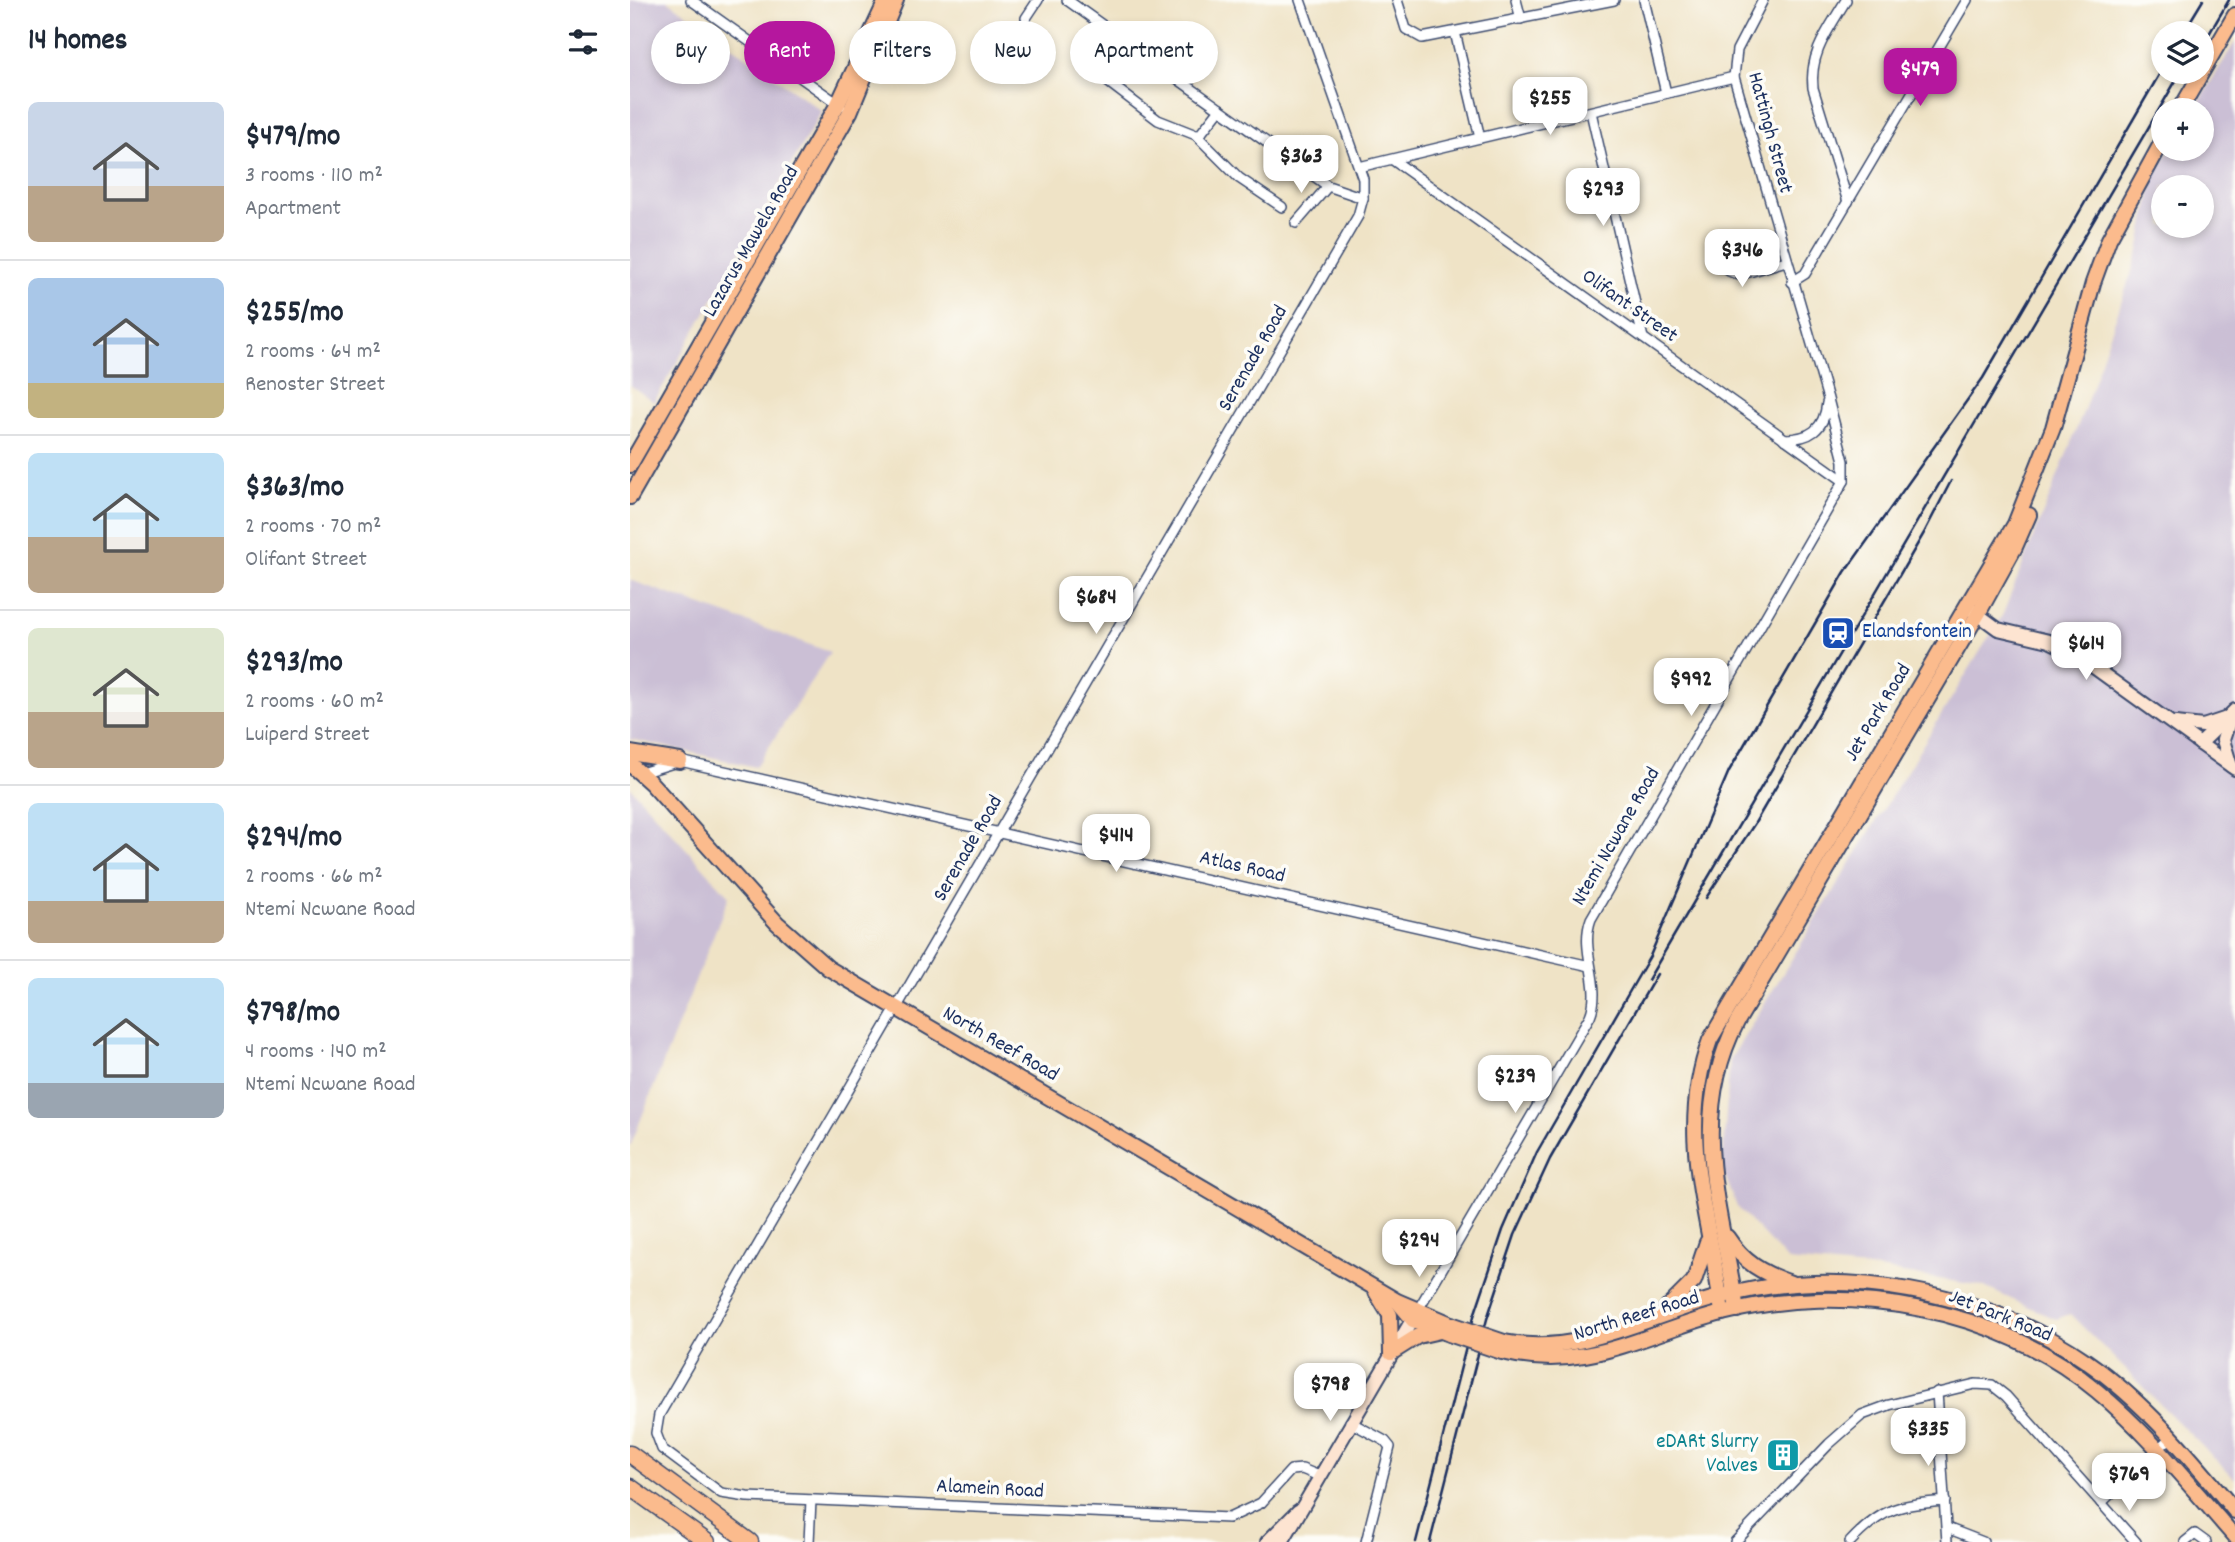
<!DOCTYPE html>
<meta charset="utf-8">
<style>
:root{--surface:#fff;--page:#f6f6f7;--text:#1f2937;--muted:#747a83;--line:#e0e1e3;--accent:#b5179e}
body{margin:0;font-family:Dekko,sans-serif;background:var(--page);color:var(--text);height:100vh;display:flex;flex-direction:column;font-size:26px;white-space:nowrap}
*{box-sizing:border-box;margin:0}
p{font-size:23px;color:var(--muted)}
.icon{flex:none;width:38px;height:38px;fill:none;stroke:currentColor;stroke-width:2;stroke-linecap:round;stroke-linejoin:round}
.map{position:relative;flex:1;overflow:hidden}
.panel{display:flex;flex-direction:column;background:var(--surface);width:630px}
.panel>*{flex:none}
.banner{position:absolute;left:21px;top:21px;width:665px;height:63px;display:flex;gap:14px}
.tools{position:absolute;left:1521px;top:21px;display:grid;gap:14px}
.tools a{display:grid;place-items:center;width:63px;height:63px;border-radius:50%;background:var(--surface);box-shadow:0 4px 10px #0003;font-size:35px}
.price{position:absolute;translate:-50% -60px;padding:0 16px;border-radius:14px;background:#fff;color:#222;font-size:23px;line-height:46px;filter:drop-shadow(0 2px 4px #0008)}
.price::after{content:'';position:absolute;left:50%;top:42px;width:21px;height:16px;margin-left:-10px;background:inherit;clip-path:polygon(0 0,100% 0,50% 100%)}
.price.on{background:var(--accent);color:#fff}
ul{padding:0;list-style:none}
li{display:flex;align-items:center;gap:21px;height:175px;padding:0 28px}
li+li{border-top:2px solid var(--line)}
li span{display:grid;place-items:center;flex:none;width:196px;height:140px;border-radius:10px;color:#555}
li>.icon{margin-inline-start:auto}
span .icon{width:84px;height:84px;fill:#fffc;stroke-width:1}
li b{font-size:30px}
h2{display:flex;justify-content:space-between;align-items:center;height:84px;padding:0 28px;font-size:30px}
.tag{padding:0 24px;border-radius:32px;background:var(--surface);box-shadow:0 4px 10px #0003;font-size:24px;line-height:63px}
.tag.on{background:var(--accent);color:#fff}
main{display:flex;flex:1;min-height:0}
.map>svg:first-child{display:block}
.industrial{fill:#cbbfd5;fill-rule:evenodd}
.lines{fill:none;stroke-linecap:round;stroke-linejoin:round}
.street-casing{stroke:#3b4a6e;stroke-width:12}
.secondary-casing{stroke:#3b4a6e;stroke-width:16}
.primary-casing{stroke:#3b4a6e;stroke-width:18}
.highway-casing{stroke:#3b4a6e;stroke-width:19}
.street{stroke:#fff;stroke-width:9}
.secondary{stroke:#fde4d1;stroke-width:12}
.primary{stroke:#fbbb8d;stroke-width:14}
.highway{stroke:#fbbb8d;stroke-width:16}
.rail{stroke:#1b2f5e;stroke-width:2.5}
.primary-bridge-casing{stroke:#3b4a6e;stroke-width:18;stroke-linecap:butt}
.primary-bridge{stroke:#fbbb8d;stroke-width:14}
.labels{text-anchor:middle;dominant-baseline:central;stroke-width:7;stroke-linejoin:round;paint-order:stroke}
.street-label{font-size:21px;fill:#1b2f5e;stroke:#fdfcf7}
.transit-label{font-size:21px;fill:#164399;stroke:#fdfcf7;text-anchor:start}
.culture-label{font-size:21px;fill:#0d838f;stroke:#fdfcf7;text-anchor:end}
</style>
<main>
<section class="panel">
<h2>14 homes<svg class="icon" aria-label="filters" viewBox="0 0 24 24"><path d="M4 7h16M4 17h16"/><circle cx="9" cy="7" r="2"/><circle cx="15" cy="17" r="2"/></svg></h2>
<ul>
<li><span style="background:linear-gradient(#c9d6e8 60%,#b9a48a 0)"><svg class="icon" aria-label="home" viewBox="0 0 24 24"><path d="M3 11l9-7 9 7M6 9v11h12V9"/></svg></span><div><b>$479/mo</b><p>3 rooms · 110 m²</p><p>Apartment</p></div></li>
<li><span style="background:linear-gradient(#a9c7e8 75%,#c2b280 0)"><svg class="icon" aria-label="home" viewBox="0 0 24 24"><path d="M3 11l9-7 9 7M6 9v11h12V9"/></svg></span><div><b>$255/mo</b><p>2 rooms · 64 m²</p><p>Renoster Street</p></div></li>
<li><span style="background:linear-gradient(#bfe0f5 60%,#b9a48a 0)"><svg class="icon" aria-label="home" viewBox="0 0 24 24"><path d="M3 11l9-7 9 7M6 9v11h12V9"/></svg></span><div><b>$363/mo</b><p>2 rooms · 70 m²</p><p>Olifant Street</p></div></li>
<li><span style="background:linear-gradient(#dfe7d0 60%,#b9a48a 0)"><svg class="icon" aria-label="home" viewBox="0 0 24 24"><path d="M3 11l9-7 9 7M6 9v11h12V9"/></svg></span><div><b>$293/mo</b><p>2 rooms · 60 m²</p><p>Luiperd Street</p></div></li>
<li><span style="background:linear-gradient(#bfe0f5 70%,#b9a48a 0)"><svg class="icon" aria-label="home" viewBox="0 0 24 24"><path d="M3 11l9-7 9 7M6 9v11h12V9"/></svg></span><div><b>$294/mo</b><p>2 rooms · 66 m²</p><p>Ntemi Ncwane Road</p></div></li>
<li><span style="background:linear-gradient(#bfe0f5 75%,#9aa5b1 0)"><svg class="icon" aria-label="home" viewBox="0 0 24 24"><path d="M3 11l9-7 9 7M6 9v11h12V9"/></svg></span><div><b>$798/mo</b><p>4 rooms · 140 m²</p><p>Ntemi Ncwane Road</p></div></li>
</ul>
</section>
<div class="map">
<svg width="1605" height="1542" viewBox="0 0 1605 1542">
<rect width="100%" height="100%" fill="#fdfcf7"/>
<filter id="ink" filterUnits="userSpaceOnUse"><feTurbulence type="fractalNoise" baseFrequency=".0143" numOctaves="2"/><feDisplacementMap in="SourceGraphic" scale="14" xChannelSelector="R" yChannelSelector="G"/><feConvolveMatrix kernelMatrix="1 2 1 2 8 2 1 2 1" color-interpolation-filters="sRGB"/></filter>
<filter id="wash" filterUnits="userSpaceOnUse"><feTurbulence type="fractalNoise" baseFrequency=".00686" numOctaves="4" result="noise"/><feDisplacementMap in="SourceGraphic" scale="28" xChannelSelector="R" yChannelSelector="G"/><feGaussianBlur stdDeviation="1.57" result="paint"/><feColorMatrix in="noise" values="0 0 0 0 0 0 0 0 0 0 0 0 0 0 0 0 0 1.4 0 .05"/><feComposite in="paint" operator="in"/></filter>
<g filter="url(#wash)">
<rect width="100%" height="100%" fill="#efe3c6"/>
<g class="industrial">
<polygon points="0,0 37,0 192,111 24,402 0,385"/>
<path d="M1605,42v1437l-165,-165 -14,5 -74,-33 -103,-17 -91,-8 -51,-54 -15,-40 8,-107 273,-446 81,-204 55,-159 15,-75 16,-27h32v-39h-8zM1533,187h39v39h-39z"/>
<polygon points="0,580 200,652 126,767 0,739"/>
<polygon points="0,787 99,896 0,1147"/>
</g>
</g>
<g filter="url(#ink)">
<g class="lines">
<g class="street-casing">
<g id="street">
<polyline points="61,0 211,106"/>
<polyline points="437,0 698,186 733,198"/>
<polyline points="670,0 733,179 733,198 728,216 29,1415 26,1433 32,1449 91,1493 117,1497 599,1518 631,1503 661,1470 672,1469 689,1476"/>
<polyline points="767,0 776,29 792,38 984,0"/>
<polyline points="886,0 891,19"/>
<polyline points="1014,0 1036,93"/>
<path d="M1216,0c-17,29 -37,53 -33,88l35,114"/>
<polyline points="396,18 408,0"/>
<polyline points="825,32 850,138"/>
<polyline points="461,69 528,120 566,135 609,178 652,207"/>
<polyline points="961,112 1013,338"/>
<polyline points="568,137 590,109"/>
<polyline points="763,160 1214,481"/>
<polyline points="729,167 1104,77"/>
<polyline points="666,223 698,186"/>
<polyline points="1096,256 1099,271 1109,275 1156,261"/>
<polyline points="1162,282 1175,274 1337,0"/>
<path d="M1154,439c26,0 40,-9 43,-36"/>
<polyline points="11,773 50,761 960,966"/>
<path d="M789,1308l171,-292c13,-31 -11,-65 1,-97l253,-438v-20l-16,-62 -94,-322 3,-27 26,-50"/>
<polyline points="1307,1392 1317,1542"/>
<polyline points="720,1422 755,1441 760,1447 736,1542"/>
<polyline points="1471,1503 1541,1437"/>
<polyline points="1317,1528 1353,1542"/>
<polyline points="179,1542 181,1500"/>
<polyline points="1105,1542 1199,1444 1232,1415 1259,1405 1345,1384 1362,1385 1376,1396 1506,1542"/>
<path d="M1220,1542c33,-35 49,-37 95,-41"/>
<polyline points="1555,1542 1565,1534 1576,1542"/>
</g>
</g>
<g class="secondary-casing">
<g id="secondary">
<polyline points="1342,610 1368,629 1419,641 1444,653 1605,769"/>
<polyline points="1599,722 1593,740 1601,766"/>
<polyline points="1546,723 1573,726 1597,718"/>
<polyline points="1570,744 1605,710"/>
<polyline points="637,1542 668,1511"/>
<polyline points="652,1542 786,1313"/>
</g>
</g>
<g class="primary-casing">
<g id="primary">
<polyline points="1550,110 1605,15"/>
<polyline points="0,465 208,104 256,1"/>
<polyline points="0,497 220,112 266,0"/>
<polyline points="0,753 50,761"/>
<polyline points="0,764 21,783 147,923 198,968 767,1301 821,1324"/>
<path d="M1097,1237c17,26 35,36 64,46"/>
<polyline points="746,1292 760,1315 761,1353"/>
<polyline points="768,1302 783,1320 819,1334"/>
<polyline points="1036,1309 1064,1281 1077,1242"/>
<path d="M1107,1310c-16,-100 -50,-191 0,-288l241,-408 37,-67 14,-32"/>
<path d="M1092,1313c-11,-97 -47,-176 -12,-273l305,-516 38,-96 40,-145 16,-44 54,-99"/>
<path d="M874,1342c75,15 144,-26 215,-45 121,-33 264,-7 367,64 58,40 104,96 149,150"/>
<path d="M872,1352c86,21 140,-18 220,-39 124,-32 276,-6 375,78 52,43 93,95 138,146"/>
<polyline points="761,1353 788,1336 810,1331"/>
</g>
</g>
<g class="highway-casing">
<g id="highway">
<polyline points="0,1454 120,1542"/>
<polyline points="0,1487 77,1542"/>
</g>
</g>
<use href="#street" class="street"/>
<use href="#secondary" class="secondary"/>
<use href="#primary" class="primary"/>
<use href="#highway" class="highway"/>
<g class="rail">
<polyline points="1553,33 1573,0"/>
<polyline points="1572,46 1599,0"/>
<polyline points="1076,898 1125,823 1294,533 1321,481"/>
<polyline points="1018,980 1551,72"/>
<polyline points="786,1542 844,1316 873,1230 907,1152 1020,956 1099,771 1215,572 1353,378 1533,68"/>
<polyline points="800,1542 857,1319 885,1235 920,1159 1027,974"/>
</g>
<g class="primary-bridge-casing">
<g id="primary-bridge">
<polyline points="821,1324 874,1342"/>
<polyline points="819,1334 872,1352"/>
</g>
</g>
<use href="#primary-bridge" class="primary-bridge"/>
</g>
</g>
<defs>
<g id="station-square" transform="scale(1.75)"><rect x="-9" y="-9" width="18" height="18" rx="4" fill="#1a4fb4" stroke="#fdfcf7"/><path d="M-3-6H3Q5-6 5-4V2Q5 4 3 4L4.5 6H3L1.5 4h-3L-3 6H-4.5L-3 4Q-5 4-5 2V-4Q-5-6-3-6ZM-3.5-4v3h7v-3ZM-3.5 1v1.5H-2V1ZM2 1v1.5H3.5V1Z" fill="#fff"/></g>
<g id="building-square" transform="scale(1.75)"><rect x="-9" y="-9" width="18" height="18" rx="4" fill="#0f9aa8" stroke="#fdfcf7"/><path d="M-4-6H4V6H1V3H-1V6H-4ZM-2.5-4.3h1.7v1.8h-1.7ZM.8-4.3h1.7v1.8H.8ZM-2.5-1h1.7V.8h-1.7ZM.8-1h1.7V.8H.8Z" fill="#fff"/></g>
</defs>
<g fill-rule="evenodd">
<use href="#station-square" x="1208" y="633"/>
<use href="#building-square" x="1153" y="1455"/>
</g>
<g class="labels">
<g class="street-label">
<text transform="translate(1139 133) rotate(75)">Hattingh Street</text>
<text transform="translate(122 242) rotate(-60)">Lazarus Mawela Road</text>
<text transform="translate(999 307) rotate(35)">Olifant Street</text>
<text transform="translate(624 359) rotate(-60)">Serenade Road</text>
<text transform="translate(1249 713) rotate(-59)">Jet Park Road</text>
<text transform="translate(987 837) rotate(-60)">Ntemi Ncwane Road</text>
<text transform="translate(339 849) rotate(-60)">Serenade Road</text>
<text transform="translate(612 868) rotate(13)">Atlas Road</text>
<text transform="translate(370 1045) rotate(30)">North Reef Road</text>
<text transform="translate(1007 1317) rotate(-17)">North Reef Road</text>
<text transform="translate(1370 1317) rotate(22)">Jet Park Road</text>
<text transform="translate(360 1490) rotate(3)">Alamein Road</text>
</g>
<g class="transit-label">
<text x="1232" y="633">Elandsfontein</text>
</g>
<g class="culture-label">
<text x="1128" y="1443">eDARt Slurry<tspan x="1128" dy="24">Valves</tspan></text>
</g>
</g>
</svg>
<div class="tools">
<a><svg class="icon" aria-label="layers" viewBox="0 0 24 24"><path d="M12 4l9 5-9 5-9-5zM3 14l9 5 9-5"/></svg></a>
<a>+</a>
<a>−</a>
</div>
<b class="price on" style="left:1290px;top:108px">$479</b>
<b class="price" style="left:920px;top:137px">$255</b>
<b class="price" style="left:671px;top:195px">$363</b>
<b class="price" style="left:973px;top:228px">$293</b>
<b class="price" style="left:1112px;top:289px">$346</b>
<b class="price" style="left:466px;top:636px">$684</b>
<b class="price" style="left:1456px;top:682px">$614</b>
<b class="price" style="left:1061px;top:718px">$992</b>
<b class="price" style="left:486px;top:874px">$414</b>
<b class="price" style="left:885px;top:1115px">$239</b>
<b class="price" style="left:789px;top:1279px">$294</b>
<b class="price" style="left:700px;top:1423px">$798</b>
<b class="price" style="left:1298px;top:1468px">$335</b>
<b class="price" style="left:1499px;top:1513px">$769</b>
<div class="banner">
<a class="tag">Buy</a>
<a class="tag on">Rent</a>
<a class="tag">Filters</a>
<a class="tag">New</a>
<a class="tag">Apartment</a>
</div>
</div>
</main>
